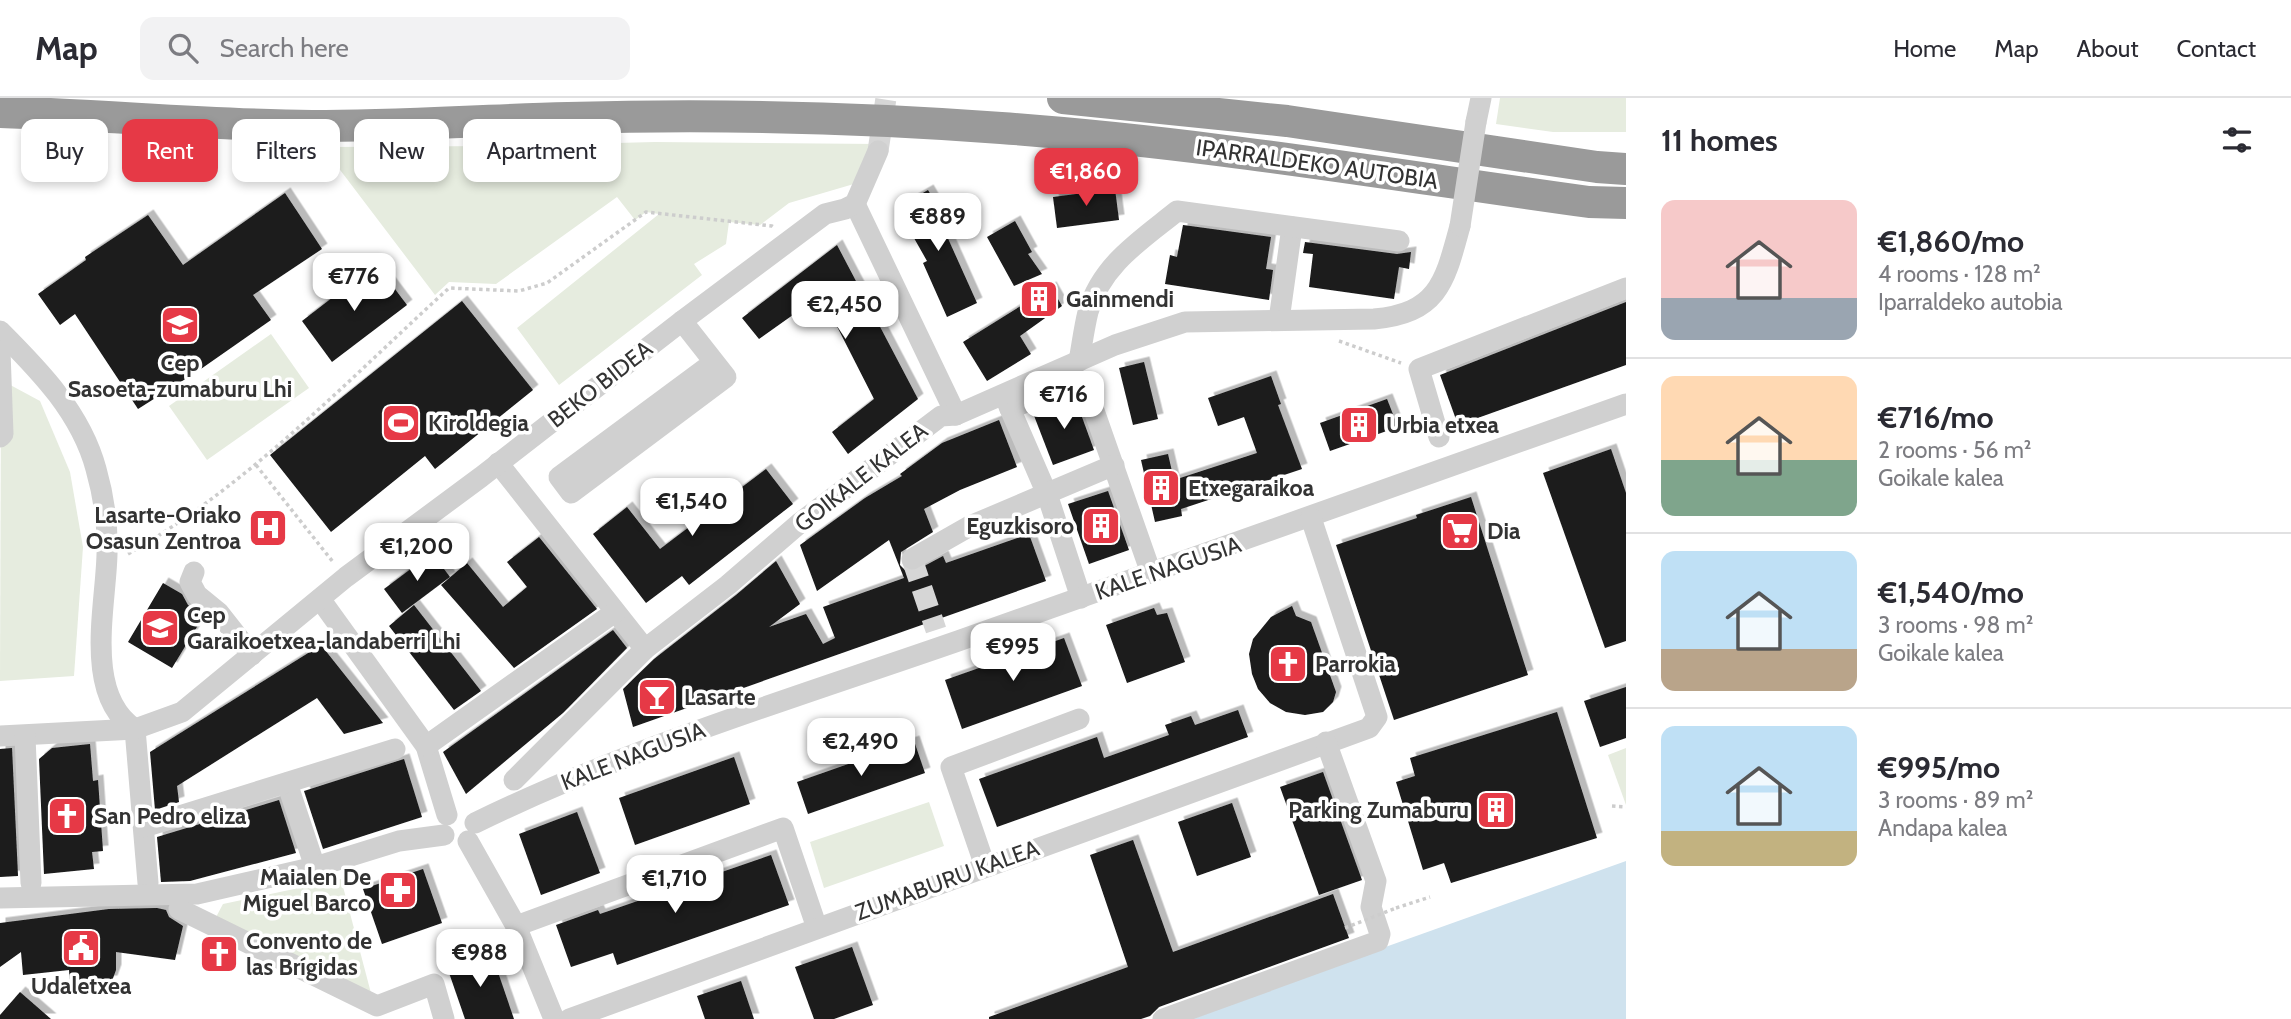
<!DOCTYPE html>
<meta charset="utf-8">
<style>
:root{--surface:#fff;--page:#f2f2f3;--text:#2b2b33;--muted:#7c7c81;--line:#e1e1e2;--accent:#e63946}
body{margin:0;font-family:Cabin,sans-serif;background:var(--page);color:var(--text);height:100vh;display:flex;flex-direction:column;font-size:26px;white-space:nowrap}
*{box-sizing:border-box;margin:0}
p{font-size:23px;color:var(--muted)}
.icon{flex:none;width:38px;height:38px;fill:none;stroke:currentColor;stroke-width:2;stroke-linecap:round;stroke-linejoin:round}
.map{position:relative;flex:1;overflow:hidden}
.drawer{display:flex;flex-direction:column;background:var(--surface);width:665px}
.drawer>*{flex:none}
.top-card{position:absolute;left:21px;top:21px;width:665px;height:63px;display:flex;gap:14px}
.price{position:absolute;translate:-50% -60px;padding:0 16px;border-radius:14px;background:#fff;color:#222;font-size:23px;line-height:46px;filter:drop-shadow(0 2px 4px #0008)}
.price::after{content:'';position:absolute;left:50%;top:42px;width:21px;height:16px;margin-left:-10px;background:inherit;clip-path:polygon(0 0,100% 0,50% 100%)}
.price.selected{background:var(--accent);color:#fff}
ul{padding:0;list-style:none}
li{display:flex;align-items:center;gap:21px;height:175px;padding:0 35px}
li+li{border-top:2px solid var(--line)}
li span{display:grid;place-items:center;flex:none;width:196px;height:140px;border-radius:14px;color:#555}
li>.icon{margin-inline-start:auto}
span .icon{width:84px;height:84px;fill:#fffc;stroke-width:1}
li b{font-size:30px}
h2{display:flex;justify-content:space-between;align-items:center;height:84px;padding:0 35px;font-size:30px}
.tag{padding:0 24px;border-radius:14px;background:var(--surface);box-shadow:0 4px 10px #0003;font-size:24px;line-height:63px}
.tag.selected{background:var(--accent);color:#fff}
header{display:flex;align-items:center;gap:42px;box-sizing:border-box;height:98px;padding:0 35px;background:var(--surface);border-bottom:2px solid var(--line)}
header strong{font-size:33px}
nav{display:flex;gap:38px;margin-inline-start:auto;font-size:24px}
.search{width:490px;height:63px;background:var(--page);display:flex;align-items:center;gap:18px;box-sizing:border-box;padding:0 24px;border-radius:14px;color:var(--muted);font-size:26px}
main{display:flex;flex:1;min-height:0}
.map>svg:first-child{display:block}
.green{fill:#e6ecdf}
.water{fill:#cfe2ee}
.building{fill:#1a1a1a;filter:url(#shadow)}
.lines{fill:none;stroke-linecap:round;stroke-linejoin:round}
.minor-tunnel{stroke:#d6d6d6;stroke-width:21;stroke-dasharray:21 10;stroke-linecap:butt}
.path{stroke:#cdcdcd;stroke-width:3.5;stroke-dasharray:3.5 3.5;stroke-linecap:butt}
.minor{stroke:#d0d0d0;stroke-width:21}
.highway{stroke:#9a9a9a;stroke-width:32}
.path-bridge{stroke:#cdcdcd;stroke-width:3.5;stroke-dasharray:3.5 3.5;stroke-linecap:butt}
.minor-bridge{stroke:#d0d0d0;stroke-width:21}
.labels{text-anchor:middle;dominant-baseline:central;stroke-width:7;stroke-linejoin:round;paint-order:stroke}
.street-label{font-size:23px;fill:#333;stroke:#fff}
.poi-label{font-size:23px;font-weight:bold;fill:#333;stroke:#fff;text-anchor:start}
</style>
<header>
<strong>Map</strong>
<div class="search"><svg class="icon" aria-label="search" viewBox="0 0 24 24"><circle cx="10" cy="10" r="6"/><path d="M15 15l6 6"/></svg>Search here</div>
<nav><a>Home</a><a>Map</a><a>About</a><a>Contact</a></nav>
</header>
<main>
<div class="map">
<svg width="1626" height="921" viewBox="0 0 1626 921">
<defs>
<filter id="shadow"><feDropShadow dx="5.5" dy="-5.5" stdDeviation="0" flood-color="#0004"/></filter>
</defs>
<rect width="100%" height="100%" fill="#fff"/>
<g class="green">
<polygon points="1500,0 1626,0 1626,34 1553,34 1496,26"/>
<polygon points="655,44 879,46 864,83 789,105 760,127 729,124 726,146 694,166 702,177 559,287 517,230 659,116 646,114 635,122 617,99 496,186 449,184 435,197 331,60 330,49 495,48"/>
<polygon points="271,236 309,290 207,362 169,308"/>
<polygon points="1,282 40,303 70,374 83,449 74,578 0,583"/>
<polygon points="1626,650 1626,707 1608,657"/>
<polygon points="929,704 944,748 824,790 810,744"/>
<polygon points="341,781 372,899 215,821 223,806"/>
</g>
<polygon class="water" points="1626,763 1626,921 1184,921"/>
<g class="building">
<polygon points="1115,91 1119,122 1057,130 1053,99"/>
<polygon points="928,92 946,123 941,125 977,205 947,219 923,165 927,163 897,110"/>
<polygon points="285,95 322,151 253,197 271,222 198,273 138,311 75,216 60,227 38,196 86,162 85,159 148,117 183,167"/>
<polygon points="1015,123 1032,154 1028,156 1042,176 1014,188 987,139"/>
<polygon points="1183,127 1271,139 1266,171 1273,172 1269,202 1165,186 1170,157 1177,159"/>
<polygon points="1305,144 1397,156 1411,154 1409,171 1399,169 1394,201 1309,189 1313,156 1303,155"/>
<polygon points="837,147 918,301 848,356 832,334 874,301 821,197 759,241 742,220"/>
<polygon points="376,166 407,207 332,264 302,223"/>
<polygon points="1051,189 1062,208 1020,238 1031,256 987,283 963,244"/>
<polygon points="462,203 533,292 435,371 425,358 331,434 270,357"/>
<polygon points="1626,204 1626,267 1458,327 1440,277"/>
<polygon points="1144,264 1158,321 1133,327 1119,270"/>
<polygon points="1271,278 1281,306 1278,307 1302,371 1181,411 1182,418 1155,424 1141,362 1168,356 1174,382 1257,355 1244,319 1218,328 1208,300"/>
<polygon points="1071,299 1075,300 1094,352 1053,367 1033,315"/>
<polygon points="1387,301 1398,329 1330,353 1320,325"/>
<polygon points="999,322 1017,369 960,392 924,411 933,434 901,454 900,467 905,472 913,474 943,458 946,465 1029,436 1046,483 633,629 623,591 654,561 736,497 776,463 800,506 769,529 806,516 823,546 835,540 823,509 904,480 889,442 817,493 800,447 865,400 902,378 900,376 942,345"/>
<polygon points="1611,351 1626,395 1626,543 1605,550 1543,375"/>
<polygon points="766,371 793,406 689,487 682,478 646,505 593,436 627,409 660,451"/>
<polygon points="1108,393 1129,452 1089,466 1068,406"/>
<polygon points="1471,399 1528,577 1394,622 1336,447 1417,420 1416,417"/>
<polygon points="539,439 597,511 514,570 441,487 467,465 503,509 527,489 507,464"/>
<polygon points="432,455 450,479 402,515 384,491"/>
<polygon points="163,485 182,496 188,507 203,519 172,570 128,544"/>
<polygon points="414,507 481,593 454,612 389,528"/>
<polygon points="1292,508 1296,518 1311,524 1336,594 1333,604 1323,614 1305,617 1286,614 1270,605 1258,591 1252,576 1249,556 1253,541 1271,519"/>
<polygon points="1154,510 1157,517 1167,515 1185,564 1127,585 1106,527"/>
<polygon points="613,532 627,550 563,615 466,696 443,654"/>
<polygon points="1064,540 1082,588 962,631 945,582"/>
<polygon points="321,547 383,625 344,636 317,600 177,688 179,704 155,712 150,654"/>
<polygon points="1626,589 1626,640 1600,649 1584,603"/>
<polygon points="1238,612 1248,639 997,729 979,681 1097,639 1104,660 1169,637 1165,627 1191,618 1195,627"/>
<polygon points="1557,614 1597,740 1451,785 1444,765 1423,772 1396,684 1415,678 1410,660"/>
<polygon points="914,643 925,675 808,716 797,684"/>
<polygon points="90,646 93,683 98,682 103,753 92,754 94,771 44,776 39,661 52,650"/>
<polygon points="12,650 18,778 0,779 0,651"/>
<polygon points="734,659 750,706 635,747 619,700"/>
<polygon points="404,661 422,719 323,751 304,693"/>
<polygon points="1323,674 1362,782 1319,797 1280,689"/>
<polygon points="279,702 296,755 190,783 161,784 157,739"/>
<polygon points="1232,705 1251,759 1197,778 1178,724"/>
<polygon points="577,714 600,775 541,797 519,736"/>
<polygon points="1133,742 1173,854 1333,796 1349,840 1159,909 1150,918 1141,921 989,921 989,919 1128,869 1090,757"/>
<polygon points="771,757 789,807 617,867 613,855 571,869 556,827 598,812 600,816"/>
<polygon points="423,771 442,825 382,846 363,791"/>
<polygon points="157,810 166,812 169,819 183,828 175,862 116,854 116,872 112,883 70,887 69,872 23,877 21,854 0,869 0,825 109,811"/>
<polygon points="852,849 873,907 834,921 814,921 795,869"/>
<polygon points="491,854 514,921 465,921 447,869"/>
<polygon points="741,883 754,921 705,921 697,898"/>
<polygon points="20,894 51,921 0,921 0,917"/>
</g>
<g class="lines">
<g class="minor-tunnel">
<polyline points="878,53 886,0"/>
<polyline points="912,461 936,532"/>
</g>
<g class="path">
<polyline points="1339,243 1401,265"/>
<polyline points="256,367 333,464"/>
<path d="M128,456c121,-69 219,-173 321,-266l70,3 28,-8 99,-71 126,14 3,2"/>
<polyline points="1612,708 1626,709"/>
<polyline points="1396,810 1430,799"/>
</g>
<g class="minor">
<polyline points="1476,24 1481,0"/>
<polyline points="855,106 956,317"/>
<polyline points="1279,222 1292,129"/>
<polyline points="682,223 726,279 571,395 559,379 713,265"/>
<path d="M0,233c40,40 81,82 96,138 8,28 12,56 11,85 -1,52 -24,141 28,175"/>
<polyline points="0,253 3,336 0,339"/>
<path d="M1079,263c3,-16 5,-33 9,-49 13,-47 53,-72 89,-101l222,30"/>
<polyline points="1005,299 1047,396 1081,500"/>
<polyline points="1010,311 1069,286 1085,287 1151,475"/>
<polyline points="1439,339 1419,271 1626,190"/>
<polyline points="498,365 645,551"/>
<polyline points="912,461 970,428 1114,367"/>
<polyline points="194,474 190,484 197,497 219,515 252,557"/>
<polyline points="320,501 426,648 447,717"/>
<polyline points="135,631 148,785"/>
<polyline points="0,638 135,631 182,614 346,479 481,379 682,223 825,116 845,111 855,106 878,53"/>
<polyline points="25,638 31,785"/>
<polyline points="426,648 615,514"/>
<path d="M514,682l131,-131 83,-64 73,-63 140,-106 15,-1 159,-70 70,-23 189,-3c65,-6 71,-38 86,-93"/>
<polyline points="287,685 315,769"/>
<path d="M475,725c153,-75 322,-126 483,-182 224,-78 446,-158 668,-237"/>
<polyline points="144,729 395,651"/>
<polyline points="468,743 516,828 554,921"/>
<polyline points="985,768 951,669 1079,621"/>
<polyline points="0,800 197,796 315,769 399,743 444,737"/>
<polyline points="179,811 377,908 434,886 444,921"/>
<polyline points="516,828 783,730 817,830"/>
<polyline points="569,921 1369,630 1377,619 1311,420"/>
<polyline points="1163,921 1378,843 1380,836 1371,809 1376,783 1326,644"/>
</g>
<g class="highway">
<polyline points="1063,0 1287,23 1597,69 1626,71"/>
<path d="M0,14c104,3 208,13 312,14 85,0 171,-6 256,-8 144,-4 289,-1 433,10 197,14 392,47 588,74l37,1"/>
</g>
<polyline class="path-bridge" points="1345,830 1396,810"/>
<polyline class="minor-bridge" points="1460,128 1476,24"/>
</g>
<defs>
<g id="building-square" transform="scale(2.0125)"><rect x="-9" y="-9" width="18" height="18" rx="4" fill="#e63946" stroke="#fff"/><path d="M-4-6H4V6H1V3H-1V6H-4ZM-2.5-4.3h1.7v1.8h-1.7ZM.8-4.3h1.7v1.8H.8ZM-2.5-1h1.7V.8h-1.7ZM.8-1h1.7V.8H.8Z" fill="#fff"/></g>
<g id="school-square" transform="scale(2.0125)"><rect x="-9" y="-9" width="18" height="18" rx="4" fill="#e63946" stroke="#fff"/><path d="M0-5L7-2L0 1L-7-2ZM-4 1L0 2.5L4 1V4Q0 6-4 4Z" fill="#fff"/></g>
<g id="stadium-square" transform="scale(2.0125)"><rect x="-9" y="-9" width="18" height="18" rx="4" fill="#e63946" stroke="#fff"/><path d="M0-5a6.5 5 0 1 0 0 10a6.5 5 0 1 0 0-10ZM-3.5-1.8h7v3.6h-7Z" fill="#fff"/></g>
<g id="hospital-square" transform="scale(2.0125)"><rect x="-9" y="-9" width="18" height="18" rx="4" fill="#e63946" stroke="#fff"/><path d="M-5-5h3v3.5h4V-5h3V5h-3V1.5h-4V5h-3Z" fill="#fff"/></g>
<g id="supermarket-square" transform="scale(2.0125)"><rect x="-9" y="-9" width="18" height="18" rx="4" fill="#e63946" stroke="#fff"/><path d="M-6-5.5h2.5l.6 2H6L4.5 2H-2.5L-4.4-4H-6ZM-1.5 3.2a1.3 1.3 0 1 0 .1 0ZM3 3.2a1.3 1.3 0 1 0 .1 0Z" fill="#fff"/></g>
<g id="church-square" transform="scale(2.0125)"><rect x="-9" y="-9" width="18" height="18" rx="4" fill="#e63946" stroke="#fff"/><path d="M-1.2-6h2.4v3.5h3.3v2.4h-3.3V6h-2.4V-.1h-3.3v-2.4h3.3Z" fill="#fff"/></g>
<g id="bar-square" transform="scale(2.0125)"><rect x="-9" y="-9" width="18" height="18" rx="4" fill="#e63946" stroke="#fff"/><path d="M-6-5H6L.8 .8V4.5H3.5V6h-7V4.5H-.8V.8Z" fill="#fff"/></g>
<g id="pharmacy-square" transform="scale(2.0125)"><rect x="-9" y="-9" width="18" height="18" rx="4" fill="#e63946" stroke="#fff"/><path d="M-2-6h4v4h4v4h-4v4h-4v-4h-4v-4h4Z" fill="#fff"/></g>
<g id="civic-square" transform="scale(2.0125)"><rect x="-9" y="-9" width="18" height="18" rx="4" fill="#e63946" stroke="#fff"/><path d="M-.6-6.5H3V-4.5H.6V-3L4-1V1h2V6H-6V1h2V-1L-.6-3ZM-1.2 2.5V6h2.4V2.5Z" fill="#fff"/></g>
</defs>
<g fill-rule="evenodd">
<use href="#building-square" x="1039" y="201"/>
<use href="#school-square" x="180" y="227"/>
<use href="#stadium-square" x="401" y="325"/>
<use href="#building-square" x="1359" y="327"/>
<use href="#building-square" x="1161" y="390"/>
<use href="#building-square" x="1101" y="428"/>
<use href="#hospital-square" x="268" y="430"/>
<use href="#supermarket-square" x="1460" y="433"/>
<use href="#school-square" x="160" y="530"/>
<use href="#church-square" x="1288" y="566"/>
<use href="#bar-square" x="657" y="599"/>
<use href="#building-square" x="1496" y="712"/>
<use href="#church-square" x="67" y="718"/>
<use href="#pharmacy-square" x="398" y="792"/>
<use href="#civic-square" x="81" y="850"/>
<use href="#church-square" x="219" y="856"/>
</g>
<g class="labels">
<g class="street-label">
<text transform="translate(1317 66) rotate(8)">IPARRALDEKO AUTOBIA</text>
<text transform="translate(600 286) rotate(-38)">BEKO BIDEA</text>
<text transform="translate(861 379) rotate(-38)">GOIKALE KALEA</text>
<text transform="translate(1168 470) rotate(-19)">KALE NAGUSIA</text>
<text transform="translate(633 658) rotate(-21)">KALE NAGUSIA</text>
<text transform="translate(947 782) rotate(-20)">ZUMABURU KALEA</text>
</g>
<g class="poi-label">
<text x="1066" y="201">Gainmendi</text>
<text x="180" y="265" text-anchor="middle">Cep<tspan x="180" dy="26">Sasoeta-zumaburu Lhi</tspan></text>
<text x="428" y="325">Kiroldegia</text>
<text x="1386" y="327">Urbia etxea</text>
<text x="1188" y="390">Etxegaraikoa</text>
<text x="241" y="417" text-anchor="end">Lasarte-Oriako<tspan x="241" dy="26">Osasun Zentroa</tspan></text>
<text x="1074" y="428" text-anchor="end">Eguzkisoro</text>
<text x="1487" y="433">Dia</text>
<text x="187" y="517">Cep<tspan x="187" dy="26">Garaikoetxea-landaberri Lhi</tspan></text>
<text x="1315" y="566">Parrokia</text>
<text x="684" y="599">Lasarte</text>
<text x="1469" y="712" text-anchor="end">Parking Zumaburu</text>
<text x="94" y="718">San Pedro eliza</text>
<text x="371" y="779" text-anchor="end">Maialen De<tspan x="371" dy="26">Miguel Barco</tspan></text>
<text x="246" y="843">Convento de<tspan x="246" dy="26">las Brígidas</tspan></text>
<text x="81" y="888" text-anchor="middle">Udaletxea</text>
</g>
</g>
</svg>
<b class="price selected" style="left:1086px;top:110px">€1,860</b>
<b class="price" style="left:938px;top:155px">€889</b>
<b class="price" style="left:354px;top:215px">€776</b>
<b class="price" style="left:845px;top:243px">€2,450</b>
<b class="price" style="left:1064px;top:333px">€716</b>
<b class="price" style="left:692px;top:440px">€1,540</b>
<b class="price" style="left:417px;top:485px">€1,200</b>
<b class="price" style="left:1013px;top:585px">€995</b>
<b class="price" style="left:861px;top:680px">€2,490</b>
<b class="price" style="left:675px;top:817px">€1,710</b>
<b class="price" style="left:480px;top:891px">€988</b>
<div class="top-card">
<a class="tag">Buy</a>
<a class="tag selected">Rent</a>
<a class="tag">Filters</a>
<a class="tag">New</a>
<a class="tag">Apartment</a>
</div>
</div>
<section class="drawer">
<h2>11 homes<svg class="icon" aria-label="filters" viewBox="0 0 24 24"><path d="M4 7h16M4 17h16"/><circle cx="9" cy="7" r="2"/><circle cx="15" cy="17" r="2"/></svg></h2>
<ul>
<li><span style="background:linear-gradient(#f6c9c9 70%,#9aa5b1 0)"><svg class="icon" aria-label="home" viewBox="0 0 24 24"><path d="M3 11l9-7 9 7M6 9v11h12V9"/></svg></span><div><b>€1,860/mo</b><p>4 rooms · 128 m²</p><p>Iparraldeko autobia</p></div></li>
<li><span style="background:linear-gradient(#ffd9b3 60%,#7fa58c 0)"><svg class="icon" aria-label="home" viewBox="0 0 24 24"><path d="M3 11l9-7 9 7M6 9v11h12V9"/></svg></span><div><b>€716/mo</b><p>2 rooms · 56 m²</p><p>Goikale kalea</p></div></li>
<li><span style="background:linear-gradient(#bfe0f5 70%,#b9a48a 0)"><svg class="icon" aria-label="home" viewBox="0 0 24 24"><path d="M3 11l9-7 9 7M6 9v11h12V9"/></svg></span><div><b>€1,540/mo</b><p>3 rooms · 98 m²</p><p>Goikale kalea</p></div></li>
<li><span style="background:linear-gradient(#bfe0f5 75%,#c2b280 0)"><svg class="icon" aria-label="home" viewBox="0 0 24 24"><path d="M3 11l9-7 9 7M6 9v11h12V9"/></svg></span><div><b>€995/mo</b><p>3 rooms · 89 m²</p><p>Andapa kalea</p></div></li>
</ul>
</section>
</main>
